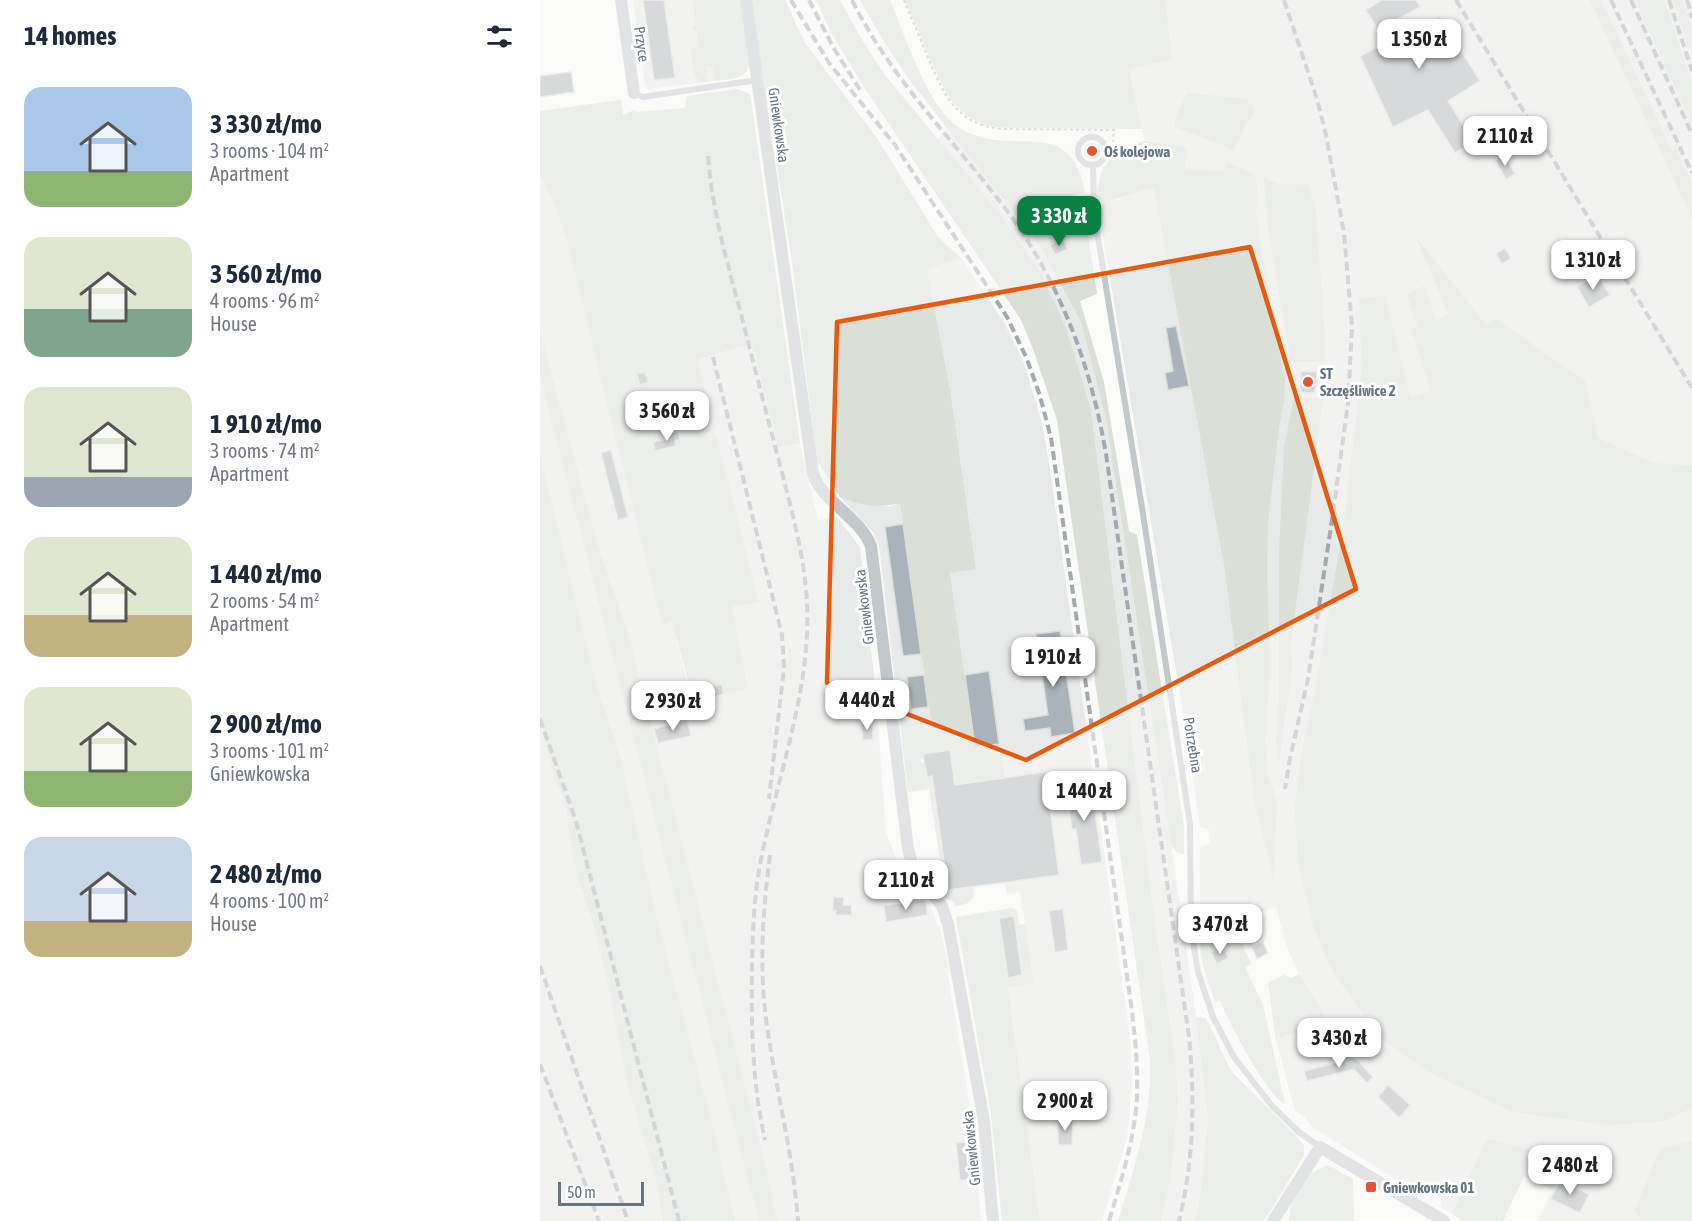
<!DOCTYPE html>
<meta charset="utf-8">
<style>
:root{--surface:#fff;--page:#f6f6f7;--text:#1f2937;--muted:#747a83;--accent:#0b8043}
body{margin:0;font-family:"Asap Condensed",sans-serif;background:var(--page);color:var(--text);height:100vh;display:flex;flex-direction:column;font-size:22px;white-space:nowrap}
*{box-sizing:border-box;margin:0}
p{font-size:20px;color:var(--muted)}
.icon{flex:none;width:33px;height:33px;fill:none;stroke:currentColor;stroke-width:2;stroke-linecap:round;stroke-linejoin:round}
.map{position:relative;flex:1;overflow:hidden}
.details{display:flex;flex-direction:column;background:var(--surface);width:540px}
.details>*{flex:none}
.scale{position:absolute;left:18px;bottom:15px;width:86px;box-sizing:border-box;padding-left:6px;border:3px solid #657683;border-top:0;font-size:16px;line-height:21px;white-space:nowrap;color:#657683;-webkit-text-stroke:4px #fff;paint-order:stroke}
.price{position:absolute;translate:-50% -51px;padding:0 14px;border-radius:12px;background:#fff;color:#222;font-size:20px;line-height:39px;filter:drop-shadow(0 2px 3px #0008)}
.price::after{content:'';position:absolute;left:50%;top:36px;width:18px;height:14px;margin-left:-9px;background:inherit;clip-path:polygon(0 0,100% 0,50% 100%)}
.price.on{background:var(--accent);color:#fff}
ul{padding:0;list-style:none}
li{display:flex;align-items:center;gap:18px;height:150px;padding:0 24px}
li span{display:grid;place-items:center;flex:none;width:168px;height:120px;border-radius:18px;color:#555}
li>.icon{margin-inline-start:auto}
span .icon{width:72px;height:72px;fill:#fffc;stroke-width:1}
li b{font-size:26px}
h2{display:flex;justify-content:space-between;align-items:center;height:72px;padding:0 24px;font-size:26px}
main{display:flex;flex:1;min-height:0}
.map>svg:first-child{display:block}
.built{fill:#e8e9e9}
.green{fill:#dadfd7}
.water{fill:#bbc7cb}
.building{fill:#aab3b9;stroke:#dcdcda;stroke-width:1.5}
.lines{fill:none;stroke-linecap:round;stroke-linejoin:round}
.path{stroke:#bbbfc2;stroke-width:2;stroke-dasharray:3 3;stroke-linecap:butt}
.service{stroke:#c3c8cc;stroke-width:6}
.minor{stroke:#c3c8cc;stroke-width:12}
.rail{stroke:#a2aab0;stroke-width:4;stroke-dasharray:9 4.5;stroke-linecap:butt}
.marked{fill:none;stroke:#e8590c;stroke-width:4.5;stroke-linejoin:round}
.poi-dot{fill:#e4572e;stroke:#fff;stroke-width:2}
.labels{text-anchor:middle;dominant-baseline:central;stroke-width:6;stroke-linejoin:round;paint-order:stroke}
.street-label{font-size:15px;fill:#657683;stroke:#fff}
.poi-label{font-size:15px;font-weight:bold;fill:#657683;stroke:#fff;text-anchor:start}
</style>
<main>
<section class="details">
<h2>14 homes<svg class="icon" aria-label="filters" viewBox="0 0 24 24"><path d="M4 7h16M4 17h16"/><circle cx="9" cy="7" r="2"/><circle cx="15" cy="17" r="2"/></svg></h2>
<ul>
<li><span style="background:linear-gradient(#a9c7e8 70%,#8fb573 0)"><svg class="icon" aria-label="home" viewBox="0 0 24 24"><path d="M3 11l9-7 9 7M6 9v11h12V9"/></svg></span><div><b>3 330 zł/mo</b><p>3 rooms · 104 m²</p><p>Apartment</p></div></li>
<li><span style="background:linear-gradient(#dfe7d0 60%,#7fa58c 0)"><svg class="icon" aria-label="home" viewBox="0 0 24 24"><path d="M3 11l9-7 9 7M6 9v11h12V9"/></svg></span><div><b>3 560 zł/mo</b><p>4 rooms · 96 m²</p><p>House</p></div></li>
<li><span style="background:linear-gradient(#dfe7d0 75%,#9aa5b1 0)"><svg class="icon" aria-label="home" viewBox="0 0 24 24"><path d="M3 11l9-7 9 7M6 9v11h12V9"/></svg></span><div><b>1 910 zł/mo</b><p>3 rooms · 74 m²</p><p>Apartment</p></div></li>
<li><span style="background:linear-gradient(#dfe7d0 65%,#c2b280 0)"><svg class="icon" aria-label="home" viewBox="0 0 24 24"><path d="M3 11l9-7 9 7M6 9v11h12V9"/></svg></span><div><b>1 440 zł/mo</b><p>2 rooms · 54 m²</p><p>Apartment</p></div></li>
<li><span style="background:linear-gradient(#dfe7d0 70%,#8fb573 0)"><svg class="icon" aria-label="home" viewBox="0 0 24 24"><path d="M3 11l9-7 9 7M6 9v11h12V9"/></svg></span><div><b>2 900 zł/mo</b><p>3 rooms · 101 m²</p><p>Gniewkowska</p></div></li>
<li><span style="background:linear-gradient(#c9d6e8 70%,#c2b280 0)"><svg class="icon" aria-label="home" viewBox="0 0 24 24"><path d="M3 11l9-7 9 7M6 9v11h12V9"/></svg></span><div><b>2 480 zł/mo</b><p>4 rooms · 100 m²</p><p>House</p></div></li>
</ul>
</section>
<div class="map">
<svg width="1152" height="1221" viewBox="0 0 1152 1221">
<rect width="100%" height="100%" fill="#fafaf8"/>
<g class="built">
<polygon points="93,0 198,0 207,71 197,78 108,89 105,85"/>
<polygon points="575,0 1152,0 1152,1141 1120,1149 1094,1212 1105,1221 998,1221 1029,1156 994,1151 948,1140 912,1214 901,1207 900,1197 891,1193 886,1198 772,1127 764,1117 755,1111 736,1040 786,1020 759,974 747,947 736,908 660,926 660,847 670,844 669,830 660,827 647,736 557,201 579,200 591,193 614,187"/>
<polygon points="406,126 500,246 541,322 566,419 631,844 656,1017 668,1120 660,1197 655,1221 621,1221 631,1175 638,1105 636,1065 611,894 572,585 500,271 459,213 398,140"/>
<polygon points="0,162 27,241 122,625 132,622 152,701 208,688 192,607 218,602 176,436 173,433 167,405 168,402 156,359 212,342 238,446 260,443 278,520 297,517 320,547 335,685 346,832 362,875 370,876 389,902 397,925 400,927 409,967 408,976 433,1124 428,1124 430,1139 435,1154 441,1221 0,1221"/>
<polygon points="421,258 465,324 484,363 502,423 510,469 591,1045 592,1084 587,1137 562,1221 500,1221 468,987 494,983 480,892 467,894 451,779 465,777 459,744 435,747 410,573 436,568 411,395 387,269"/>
<polygon points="300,497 315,503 351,506 360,504 392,728 387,729 380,723 359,716 339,545 333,532"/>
</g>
<g class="green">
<path d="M153,0h48l9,62c-3,18 -20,17 -35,19l-2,-15 -7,1 2,15c-18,1 -15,-20 -17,-34l8,-2 -2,-15h-3l-1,-5 3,-1v-4h-2l1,-5z"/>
<polygon points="211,0 245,0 265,43 337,138 398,237 421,258 387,269 411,395 436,569 410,573 435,747 459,744 465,777 415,785 410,750 384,754 384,758 380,759 381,763 385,763 387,777 404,774 393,788 408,890 434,887 433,898 428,903 414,907 414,902 405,898 386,870 401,867 389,789 368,792 359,716 380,723 387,729 392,728 360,504 335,506 315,503 300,497 277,460 252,262"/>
<path d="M276,0h24l22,40 23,35 114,138 41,58 27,60 24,79 60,484 25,171 2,40 -7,70 -10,46h-43c16,-53 35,-106 32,-162l-93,-639 -24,-71 -12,-29 -157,-233 -32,-53z"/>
<path d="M320,0h30c14,33 36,101 63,123 51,42 118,-15 132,69l-11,3 3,22 8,-1 12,78 -17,7 24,81 25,149 8,4 47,292v27l-7,-1 -6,-9 -65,-425 -25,-97 -41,-76 -132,-168 -25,-38z"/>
<path d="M365,0h260l7,59 -43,10 13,60 -133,-1c-50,-2 -62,-31 -80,-72 -8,-19 -16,-37 -24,-56z"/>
<polygon points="1050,0 1061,0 1132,151 1136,149 1152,185 1152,218"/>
<polygon points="1095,0 1124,0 1152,84 1152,124"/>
<polygon points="1133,0 1143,0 1152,31 1152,58"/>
<polygon points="197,89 210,94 260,443 238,447 212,343 157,359 168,402 167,405 173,433 176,436 219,602 192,607 208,688 152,702 152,694 132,622 122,625 27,241 13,200 0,175 0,111 81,100 83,115 94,110 96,112 145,108 147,96"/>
<polygon points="647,93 706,99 713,107 714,114 707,121 693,151 684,145 639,129 635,126 635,119"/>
<path d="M605,141l41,6 -1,23 40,1 1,-9 28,12 3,9 -1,33 19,116 10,46 -1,24 -5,26 -11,93 -1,48 3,99 -5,72 2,33 10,28 -4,77 -19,-80 -29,-228 -71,-382c-22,3 -34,14 -57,13 0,-33 15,-54 48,-60z"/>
<circle cx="552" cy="151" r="8"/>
<polygon points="724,177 738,184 768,185 776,212 785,342 785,362 751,362 728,226"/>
<polygon points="876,237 947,326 956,319 1045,381 1058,438 1113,463 1152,466 1152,1108 1124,1121 1068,1125 973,1112 887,1071 841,1038 793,972 773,926 758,863 755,809 761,756 775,691 804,523 822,366 819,299 845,295 870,398 891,391 871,329 878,327 867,295 884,286 896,320 909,315"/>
<polygon points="0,332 57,543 88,635 223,1157 237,1221 219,1221 0,375"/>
<polygon points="754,397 783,399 751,643 752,669 739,761 736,744 739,696 739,551 744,448"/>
<polygon points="0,456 53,674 81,761 117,920 171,1120 195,1221 123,1221 116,1177 88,1086 70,991 55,929 38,877 31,845 25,800 16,782 0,719"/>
<polygon points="472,908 477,910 479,925 485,924 494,983 468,988 500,1221 462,1221 451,1113 416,917"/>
<path d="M698,917l6,32 8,15 -7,3 18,38 22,99c-16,-5 -59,-86 -65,-104l-5,2 -12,-36 -6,-39z"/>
<polygon points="759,974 787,1020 736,1040 728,983 744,975 751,978"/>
<polygon points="656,1017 666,1018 691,1071 758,1138 764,1146 764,1155 724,1221 655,1221 660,1197 668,1120"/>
<polygon points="947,1139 994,1151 1029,1156 1013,1190 984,1176 963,1221 923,1221 912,1214"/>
<polygon points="1152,1141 1152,1221 1105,1221 1094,1212 1120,1149"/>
<polygon points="788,1165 813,1179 814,1221 749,1221 751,1202 771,1173"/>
</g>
<polygon class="water" points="104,394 109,412 91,417 86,399"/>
<g class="building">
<polygon points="103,0 124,0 135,78 114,80"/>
<polygon points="842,0 876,0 880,7 858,19 868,36 900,17 940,81 908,101 933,141 915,153 888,110 853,127 820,56 846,43 826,10"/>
<polygon points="31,72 34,92 0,97 0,76"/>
<polygon points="964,154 975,174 966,179 955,160"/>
<polygon points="523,239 528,249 515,255 510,245"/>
<polygon points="965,248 971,258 962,264 956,254"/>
<polygon points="1057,274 1070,295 1049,307 1037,287"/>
<polygon points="636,326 649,386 628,390 625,373 633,371 626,328"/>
<polygon points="761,371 777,372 775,393 760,392"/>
<polygon points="105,372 108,382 100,385 97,374"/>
<polygon points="138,431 140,440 135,441 136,446 115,451 113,442 128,439 127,434"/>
<polygon points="71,450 88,517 78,520 61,453"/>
<polygon points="363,524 381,654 363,656 345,527"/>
<polygon points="520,631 535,733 511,737 510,728 485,731 483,719 508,715 496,634"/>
<polygon points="449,671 459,744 435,747 425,675"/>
<polygon points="384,675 388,707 371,709 367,677"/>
<polygon points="182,684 184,694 173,697 170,687"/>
<polygon points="147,719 151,736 118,743 114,729"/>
<polygon points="332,722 333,739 323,740 321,723"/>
<polygon points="410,750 415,785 505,772 519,875 408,890 392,776 387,777 383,754"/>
<polygon points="543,781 544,786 551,785 562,862 541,865 536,829 532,829 526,788 533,787 532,783"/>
<polygon points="293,897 304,897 303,905 311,905 312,915 296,915 296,911 293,911"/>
<polygon points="385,899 388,915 346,922 344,906"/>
<polygon points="523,909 528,950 515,952 509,911"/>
<polygon points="474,916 482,975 468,978 459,918"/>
<polygon points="723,942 728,953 717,959 712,947"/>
<polygon points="683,947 689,958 677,964 671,952"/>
<polygon points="811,1053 833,1077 827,1083 814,1069 767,1081 764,1071 802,1061"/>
<polygon points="848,1085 870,1105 859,1118 838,1097"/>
<polygon points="518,1119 533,1119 532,1145 518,1145"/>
<polygon points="426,1142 430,1179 420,1180 416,1143"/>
<polygon points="1020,1180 1049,1194 1040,1213 1011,1199"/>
</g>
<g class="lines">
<path class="path" d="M364,0c8,20 17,40 25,60 16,37 28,64 72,69l113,1 -1,12"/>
<g class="service">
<polyline points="94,93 103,97 217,80"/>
<circle cx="552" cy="151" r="14"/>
<polyline points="553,166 554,213 603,514 650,824 651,929 658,972 673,1017 694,1057 732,1106 759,1132 780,1147"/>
</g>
<g class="minor">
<polyline points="81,0 94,93"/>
<path d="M206,0l67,473c7,27 47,44 58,73l37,303 5,17 10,16 19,24 6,18 36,197 9,100"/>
<polyline points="733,1221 780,1147 904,1221"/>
</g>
<g class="rail">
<path d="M251,0l38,63 66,82 112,172 20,42 13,37 11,42 5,35 75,531c4,31 7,61 6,92 -2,42 -16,85 -28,125"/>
<polyline points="269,0 293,47 320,90"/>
<path d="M312,0c41,82 102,140 156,212 53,73 83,154 98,242l83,583c6,62 5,123 -10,184"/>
<polyline points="744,0 777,99 786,135 804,233 812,327 808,403 792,520 768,679 750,758 745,789"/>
<polyline points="916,0 1152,388"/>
<polyline points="1071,0 1152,173"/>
<polyline points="1091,0 1152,134"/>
<polyline points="1129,0 1152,71"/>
<polyline points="1147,0 1152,18"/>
<path d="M168,156c4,54 19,106 33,158 14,55 28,110 43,166 10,40 21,81 23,123 4,86 -28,168 -45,252 -8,36 -9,73 -10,110 -1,59 0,117 13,175"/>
<polyline points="173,357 242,635 244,668 229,799"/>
<polyline points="0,719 36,821 139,1221"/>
<path d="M230,855c-7,54 -11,109 -4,164 9,67 27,134 32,202"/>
<polyline points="0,966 88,1221"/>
<polyline points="0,1064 59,1221"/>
</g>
</g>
<path d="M0 0H1152V1221H0ZM710,247l106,342 -330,171 -199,-77 10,-361z" fill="#fafaf8" fill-opacity=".55" fill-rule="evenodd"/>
<path class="marked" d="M710,247l106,342 -330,171 -199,-77 10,-361z"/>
<g class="poi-dot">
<circle cx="552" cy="151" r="6"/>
<circle cx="768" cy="382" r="6"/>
<rect x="825" y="1181" width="12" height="12" rx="3"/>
</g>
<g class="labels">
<g class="street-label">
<text transform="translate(102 44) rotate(82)">Przyce</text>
<text transform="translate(239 125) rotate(82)">Gniewkowska</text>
<text transform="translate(324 607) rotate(-97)">Gniewkowska</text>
<text transform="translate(653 745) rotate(81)">Potrzebna</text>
<text transform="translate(431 1148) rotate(-96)">Gniewkowska</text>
</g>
<g class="poi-label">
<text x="564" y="151">Oś kolejowa</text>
<text x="780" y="373">ST<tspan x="780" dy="17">Szczęśliwice 2</tspan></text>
<text x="843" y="1187">Gniewkowska 01</text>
</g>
</g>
</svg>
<div class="scale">50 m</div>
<b class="price" style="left:879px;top:70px">1 350 zł</b>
<b class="price" style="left:965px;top:167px">2 110 zł</b>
<b class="price on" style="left:519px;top:247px">3 330 zł</b>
<b class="price" style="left:1053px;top:291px">1 310 zł</b>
<b class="price" style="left:127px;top:442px">3 560 zł</b>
<b class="price" style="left:513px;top:688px">1 910 zł</b>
<b class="price" style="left:327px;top:731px">4 440 zł</b>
<b class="price" style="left:133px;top:732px">2 930 zł</b>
<b class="price" style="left:544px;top:822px">1 440 zł</b>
<b class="price" style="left:366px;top:911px">2 110 zł</b>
<b class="price" style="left:680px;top:955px">3 470 zł</b>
<b class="price" style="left:799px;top:1069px">3 430 zł</b>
<b class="price" style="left:525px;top:1132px">2 900 zł</b>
<b class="price" style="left:1030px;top:1196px">2 480 zł</b>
</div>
</main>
